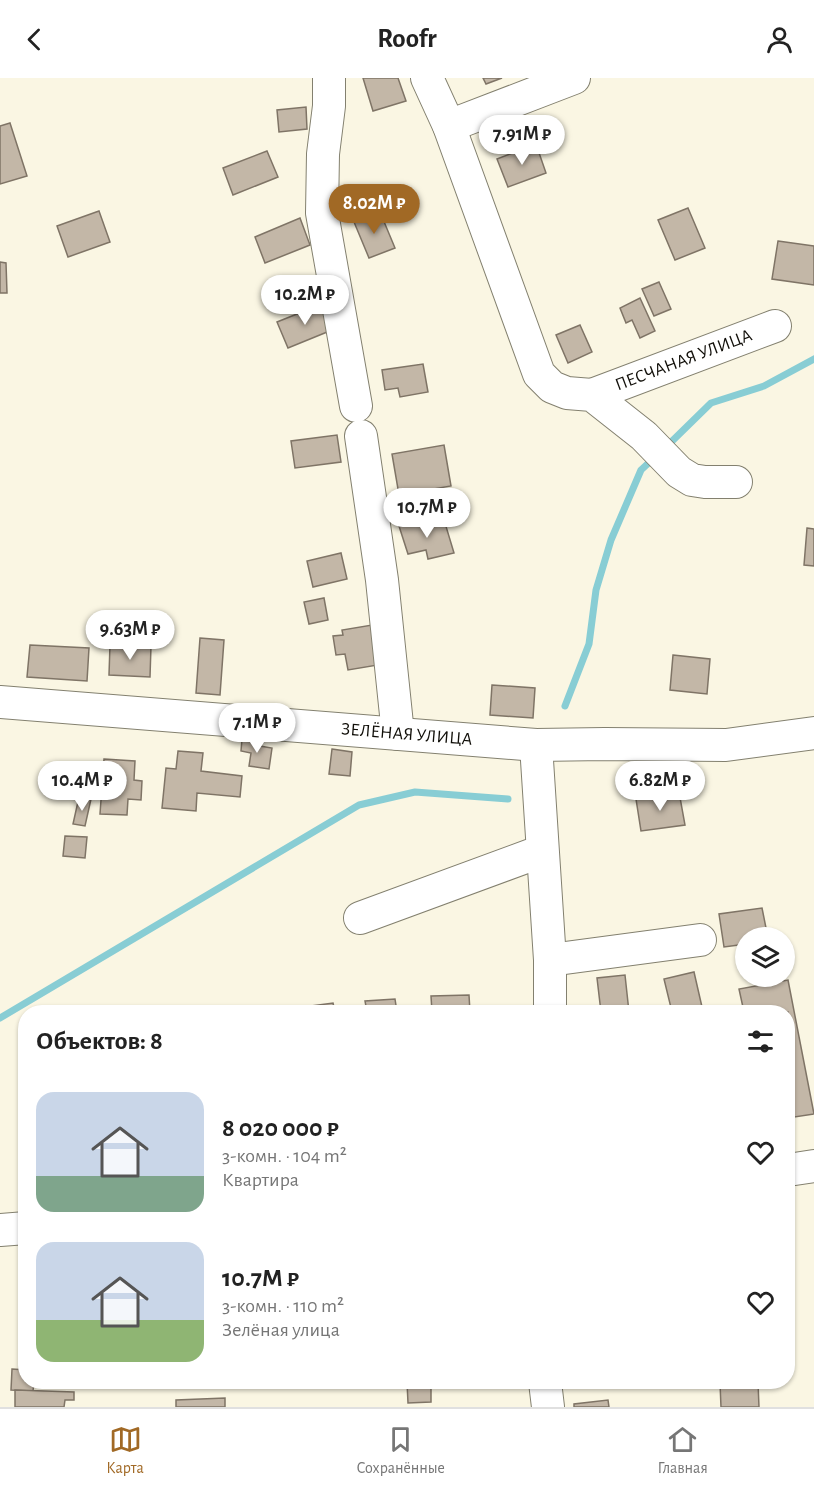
<!DOCTYPE html>
<html lang="ru">
<meta charset="utf-8">
<style>
:root{--surface:#fff;--page:#f6f6f6;--text:#222;--muted:#767676;--line:#e0e0e0;--accent:#a16925}
body{margin:0;font-family:"Alegreya Sans",sans-serif;background:var(--page);color:var(--text);height:100vh;display:flex;flex-direction:column;font-size:22px;white-space:nowrap}
*{box-sizing:border-box;margin:0}
p{font-size:20px;color:var(--muted)}
.icon{flex:none;width:33px;height:33px;fill:none;stroke:currentColor;stroke-width:2;stroke-linecap:round;stroke-linejoin:round}
.map{position:relative;flex:1;overflow:hidden}
.sheet{position:absolute;left:18px;top:927px;width:777px;height:384px;display:flex;flex-direction:column;background:var(--surface);border-radius:24px;box-shadow:0 2px 4px #0004}
.sheet>*{flex:none}
.fabs{position:absolute;left:735px;top:849px;display:grid;gap:12px}
.fabs a{display:grid;place-items:center;width:60px;height:60px;border-radius:50%;background:var(--surface);box-shadow:0 2px 4px #0004;font-size:30px}
.price{position:absolute;translate:-50% -51px;padding:0 14px;border-radius:21px;background:#fff;color:#222;font-size:20px;line-height:39px;filter:drop-shadow(0 2px 3px #0008)}
.price::after{content:'';position:absolute;left:50%;top:36px;width:18px;height:14px;margin-left:-9px;background:inherit;clip-path:polygon(0 0,100% 0,50% 100%)}
.price.active{background:var(--accent);color:#fff}
ul{padding:0;list-style:none}
li{display:flex;align-items:center;gap:18px;height:150px;padding:0 18px}
li span{display:grid;place-items:center;flex:none;width:168px;height:120px;border-radius:18px;color:#555}
li>.icon{margin-inline-start:auto}
span .icon{width:72px;height:72px;fill:#fffc;stroke-width:1}
li b{font-size:26px}
h2{display:flex;justify-content:space-between;align-items:center;height:72px;padding:0 18px;font-size:26px}
header{display:flex;justify-content:space-between;align-items:center;height:78px;padding:0 18px;background:var(--surface);font-size:27px;font-weight:700}
.tabs{display:flex;justify-content:space-around;align-items:center;height:84px;border-top:2px solid var(--line);background:var(--surface);font-size:16px;color:var(--muted)}
.tabs a{display:grid;justify-items:center;gap:3px}
.tabs .active{color:var(--accent)}
.map>svg:first-child{display:block}
.lines{fill:none;stroke-linecap:round;stroke-linejoin:round}
.stream{stroke:#88cdd4;stroke-width:7}
.building{fill:#c3b7a7;stroke:#7f7466;stroke-width:1.5}
.minor-casing{stroke:#83806f;stroke-width:34}
.minor{stroke:#fff;stroke-width:32}
.labels{text-anchor:middle;dominant-baseline:central;stroke-width:4.5;stroke-linejoin:round;paint-order:stroke}
.street-label{font-size:18px;fill:#100e08;stroke:#fff}
</style>
<header><svg class="icon" aria-label="back" viewBox="0 0 24 24"><path d="M15 5l-7 7 7 7"/></svg>Roofr<svg class="icon" aria-label="person" viewBox="0 0 24 24"><circle cx="12" cy="8" r="4"/><path d="M4 21q1-7 8-7t8 7"/></svg></header>
<div class="map">
<svg width="814" height="1329" viewBox="0 0 814 1329">
<rect width="100%" height="100%" fill="#faf6e3"/>
<g class="lines">
<g class="stream">
<polyline points="665,370 711,325 764,308 814,281"/>
<polyline points="565,628 589,566 596,512 611,462 641,392 654,380"/>
<polyline points="0,940 359,727 415,714 508,721"/>
</g>
</g>
<g class="building">
<polygon points="363,0 398,0 406,23 373,33"/>
<polygon points="483,0 502,0 486,6"/>
<polygon points="306,29 307,51 279,54 277,32"/>
<polygon points="10,45 27,98 0,106 0,48"/>
<polygon points="536,66 546,95 508,109 497,81"/>
<polygon points="267,73 278,99 233,117 223,90"/>
<polygon points="688,130 705,170 675,182 658,142"/>
<polygon points="99,133 110,164 68,179 57,148"/>
<polygon points="380,134 395,170 369,180 354,144"/>
<polygon points="300,140 310,167 265,185 255,159"/>
<polygon points="778,163 814,168 814,207 772,201"/>
<polygon points="0,184 6,185 7,215 0,215"/>
<polygon points="659,204 671,231 654,238 642,211"/>
<polygon points="640,220 655,253 640,260 632,242 626,245 620,230"/>
<polygon points="322,226 332,252 288,270 277,244"/>
<polygon points="580,247 592,274 568,285 556,257"/>
<polygon points="423,286 428,314 400,319 398,310 385,312 382,292"/>
<polygon points="337,357 341,384 295,390 291,363"/>
<polygon points="444,367 451,408 399,417 392,376"/>
<polygon points="426,443 428,448 445,445 454,475 428,481 426,472 408,476 399,448"/>
<polygon points="807,450 814,451 814,488 804,487"/>
<polygon points="341,475 347,501 313,509 307,483"/>
<polygon points="324,520 328,542 309,546 304,524"/>
<polygon points="372,547 378,587 348,592 345,576 336,577 333,558 343,557 342,552"/>
<polygon points="200,560 224,562 220,617 196,615"/>
<polygon points="30,567 89,570 87,603 27,599"/>
<polygon points="110,567 151,568 150,599 109,597"/>
<polygon points="673,577 710,581 707,616 670,612"/>
<polygon points="492,607 535,610 533,640 490,637"/>
<polygon points="242,661 260,663 260,668 272,670 269,691 249,688 251,675 241,673"/>
<polygon points="332,671 352,674 350,698 329,696"/>
<polygon points="178,673 203,675 201,693 242,698 240,719 197,715 196,733 162,730 166,690 176,691"/>
<polygon points="104,681 135,683 134,702 142,703 141,722 128,721 127,737 100,736"/>
<polygon points="81,689 93,689 92,715 79,715"/>
<polygon points="679,714 685,747 641,753 636,721"/>
<polygon points="79,719 91,721 85,748 73,746"/>
<polygon points="65,758 87,759 85,780 63,778"/>
<polygon points="762,830 768,860 746,860 746,866 724,869 719,836"/>
<polygon points="694,894 702,929 672,934 664,901"/>
<polygon points="625,897 629,934 601,934 597,900"/>
<polygon points="788,902 814,1036 788,1040 788,934 744,934 739,911"/>
<polygon points="469,917 470,934 432,934 431,918"/>
<polygon points="395,921 397,934 367,934 365,923"/>
<polygon points="333,925 335,934 305,934 304,929"/>
<polygon points="12,1291 26,1292 26,1304 34,1304 33,1313 11,1312"/>
<polygon points="407,1304 431,1304 431,1324 408,1325"/>
<polygon points="758,1304 759,1329 721,1329 720,1305"/>
<polygon points="15,1312 74,1314 74,1322 65,1322 64,1329 15,1329"/>
<polygon points="225,1320 225,1329 176,1329 176,1322"/>
<polygon points="608,1322 609,1329 574,1329 574,1326"/>
</g>
<g class="lines">
<g class="minor-casing">
<g id="minor">
<polyline points="329,0 329,28 323,76 322,135 356,328"/>
<polyline points="427,0 449,48 539,296 552,309 567,315 592,317 644,358 679,394 692,402 705,404 736,404"/>
<polyline points="449,48 574,0"/>
<path id="s1" d="M592,317l183,-69"/>
<polyline points="361,358 382,502 398,656"/>
<path id="s2" d="M0,624l536,43 69,-1 121,1 88,-12"/>
<polyline points="536,667 550,882 550,934"/>
<polyline points="360,840 542,773"/>
<polyline points="550,882 700,862"/>
<polyline points="788,1092 814,1088"/>
<polyline points="0,1152 26,1150"/>
<polyline points="545,1304 548,1329"/>
</g>
</g>
<use href="#minor" class="minor"/>
</g>
<g class="labels">
<g class="street-label">
<text stroke="none"><textPath href="#s1" startOffset="98">ПЕСЧАНАЯ УЛИЦА</textPath></text>
<text stroke="none"><textPath href="#s2" startOffset="408">ЗЕЛЁНАЯ УЛИЦА</textPath></text>
</g>
</g>
</svg>
<div class="fabs">
<a><svg class="icon" aria-label="layers" viewBox="0 0 24 24"><path d="M12 4l9 5-9 5-9-5zM3 14l9 5 9-5"/></svg></a>
</div>
<b class="price" style="left:522px;top:88px">7.91M ₽</b>
<b class="price active" style="left:374px;top:157px">8.02M ₽</b>
<b class="price" style="left:305px;top:248px">10.2M ₽</b>
<b class="price" style="left:427px;top:461px">10.7M ₽</b>
<b class="price" style="left:130px;top:583px">9.63M ₽</b>
<b class="price" style="left:257px;top:676px">7.1M ₽</b>
<b class="price" style="left:82px;top:734px">10.4M ₽</b>
<b class="price" style="left:660px;top:734px">6.82M ₽</b>
<section class="sheet">
<h2>Объектов: 8<svg class="icon" aria-label="filters" viewBox="0 0 24 24"><path d="M4 7h16M4 17h16"/><circle cx="9" cy="7" r="2"/><circle cx="15" cy="17" r="2"/></svg></h2>
<ul>
<li><span style="background:linear-gradient(#c9d6e8 70%,#7fa58c 0)"><svg class="icon" aria-label="home" viewBox="0 0 24 24"><path d="M3 11l9-7 9 7M6 9v11h12V9"/></svg></span><div><b>8 020 000 ₽</b><p>3-комн. · 104 m²</p><p>Квартира</p></div><svg class="icon" aria-label="heart" viewBox="0 0 24 24"><path d="M12 20l-8-8c-3-5 5-10 8-4 3-6 11-1 8 4z"/></svg></li>
<li><span style="background:linear-gradient(#c9d6e8 65%,#8fb573 0)"><svg class="icon" aria-label="home" viewBox="0 0 24 24"><path d="M3 11l9-7 9 7M6 9v11h12V9"/></svg></span><div><b>10.7M ₽</b><p>3-комн. · 110 m²</p><p>Зелёная улица</p></div><svg class="icon" aria-label="heart" viewBox="0 0 24 24"><path d="M12 20l-8-8c-3-5 5-10 8-4 3-6 11-1 8 4z"/></svg></li>
</ul>
</section>
</div>
<nav class="tabs">
<a class="active"><svg class="icon" aria-label="map" viewBox="0 0 24 24"><path d="M3 6l6-2 6 2 6-2v14l-6 2-6-2-6 2zM9 4v14M15 6v14"/></svg>Карта</a>
<a><svg class="icon" aria-label="saved" viewBox="0 0 24 24"><path d="M7 4h10v16l-5-4-5 4z"/></svg>Сохранённые</a>
<a><svg class="icon" aria-label="home" viewBox="0 0 24 24"><path d="M3 11l9-7 9 7M6 9v11h12V9"/></svg>Главная</a>
</nav>
